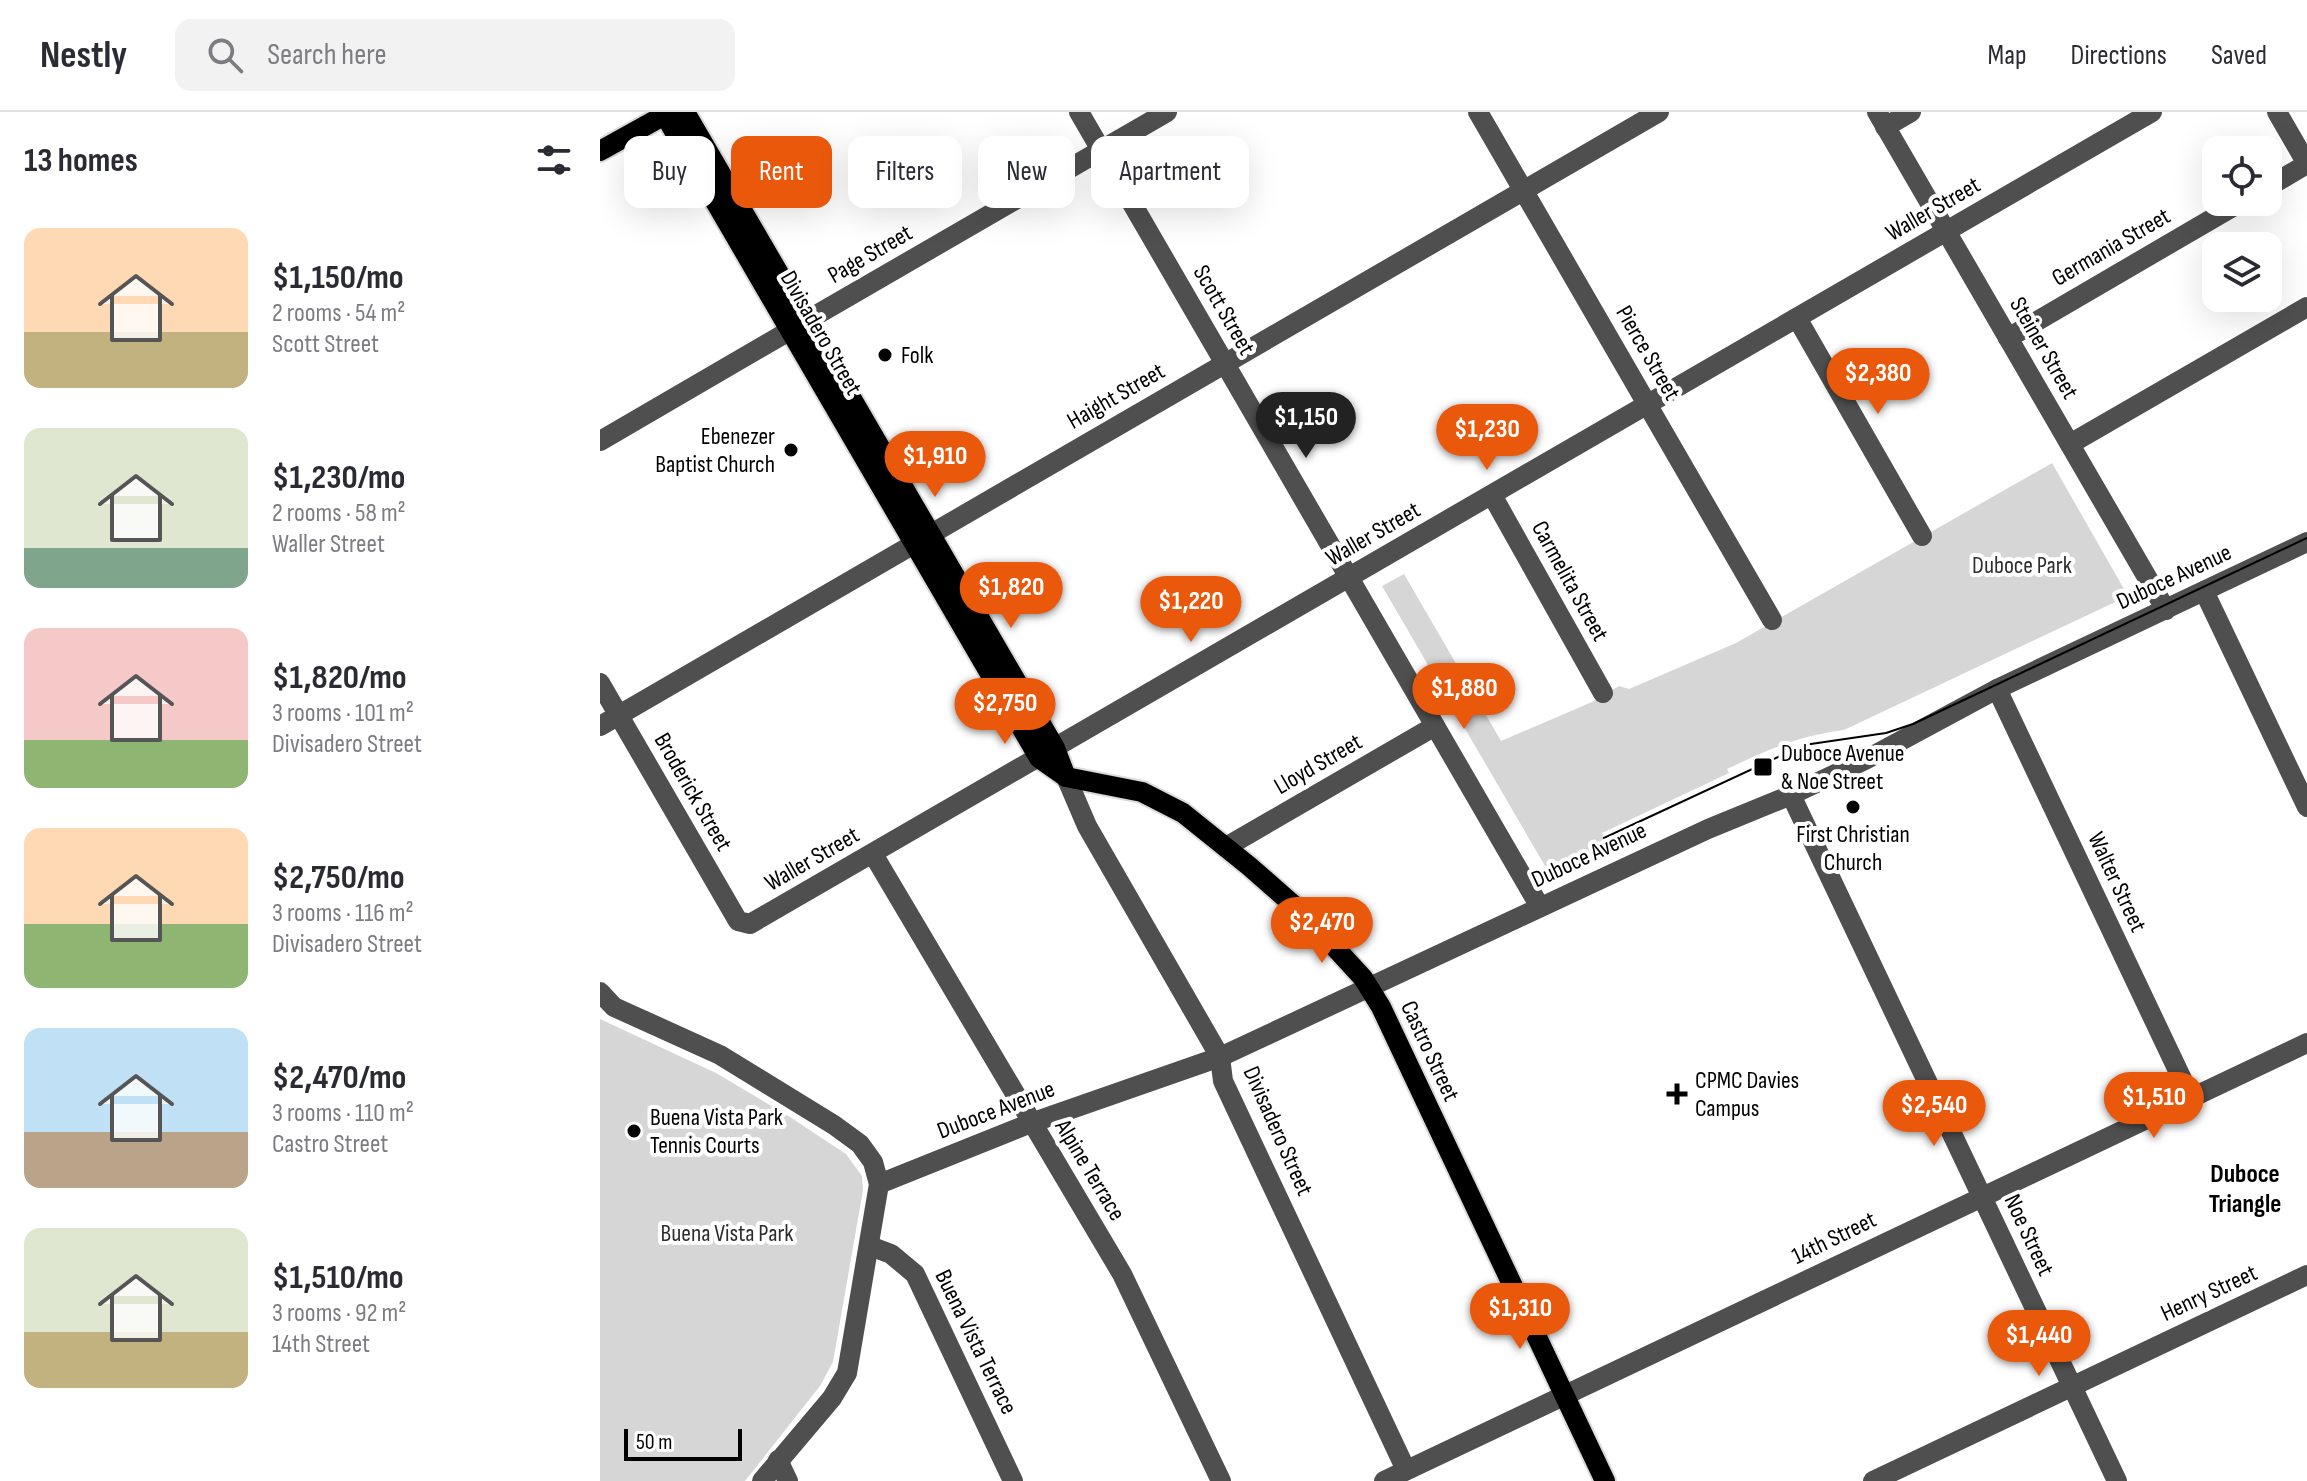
<!DOCTYPE html>
<meta charset="utf-8">
<style>
:root{--surface:#fff;--page:#f2f2f3;--text:#2b2b33;--muted:#7c7c81;--line:#e1e1e2;--accent:#ea580c}
body{margin:0;font-family:"Sofia Sans Condensed",sans-serif;background:var(--page);color:var(--text);height:100vh;display:flex;flex-direction:column;font-size:30px;white-space:nowrap}
*{box-sizing:border-box;margin:0}
p{font-size:26px;color:var(--muted)}
.icon{flex:none;width:44px;height:44px;fill:none;stroke:currentColor;stroke-width:2;stroke-linecap:round;stroke-linejoin:round}
.map{position:relative;flex:1;overflow:hidden}
.side{display:flex;flex-direction:column;background:var(--surface);width:600px}
.side>*{flex:none}
.banner{position:absolute;left:24px;top:24px;width:760px;height:72px;display:flex;gap:16px}
.fabs{position:absolute;left:1602px;top:24px;display:grid;gap:16px}
.fabs a{display:grid;place-items:center;width:80px;height:80px;border-radius:16px;background:var(--surface);box-shadow:0 8px 32px #0002;font-size:40px}
.scale{position:absolute;left:24px;bottom:20px;width:118px;box-sizing:border-box;padding-left:8px;border:4px solid #000;border-top:0;font-size:22px;line-height:28px;white-space:nowrap;color:#000;-webkit-text-stroke:6px #fff;paint-order:stroke}
.price{position:absolute;translate:-50% -68px;padding:0 18px;border-radius:28px;background:var(--accent);color:#fff;font-size:26px;line-height:52px;filter:drop-shadow(0 2px 4px #0008)}
.price::after{content:'';position:absolute;left:50%;top:48px;width:24px;height:18px;margin-left:-12px;background:inherit;clip-path:polygon(0 0,100% 0,50% 100%)}
.price.active{background:#222;color:#fff}
ul{padding:0;list-style:none}
li{display:flex;align-items:center;gap:24px;height:200px;padding:0 24px}
li span{display:grid;place-items:center;flex:none;width:224px;height:160px;border-radius:16px;color:#555}
li>.icon{margin-inline-start:auto}
span .icon{width:96px;height:96px;fill:#fffc;stroke-width:1}
li b{font-size:34px}
h2{display:flex;justify-content:space-between;align-items:center;height:96px;padding:0 24px;font-size:34px}
.pill{padding:0 28px;border-radius:16px;background:var(--surface);box-shadow:0 8px 32px #0002;font-size:28px;line-height:72px}
.pill.active{background:var(--accent);color:#fff}
header{display:flex;align-items:center;gap:48px;box-sizing:border-box;height:112px;padding:0 40px;background:var(--surface);border-bottom:2px solid var(--line)}
header strong{font-size:38px}
nav{display:flex;gap:44px;margin-inline-start:auto;font-size:28px}
.search{width:560px;height:72px;background:var(--page);display:flex;align-items:center;gap:20px;box-sizing:border-box;padding:0 28px;border-radius:16px;color:var(--muted);font-size:30px}
main{display:flex;flex:1;min-height:0}
.map>svg:first-child{display:block}
.green{fill:#d6d6d6}
.lines{fill:none;stroke-linecap:round;stroke-linejoin:round}
.major-casing{stroke:#dbdbdb;stroke-width:24}
.minor{stroke:#4f4f4f;stroke-width:20}
.major{stroke:#000;stroke-width:20}
.tram{stroke:#000;stroke-width:2}
.poi-dot{fill:#000;stroke:#fff;stroke-width:3}
.labels{text-anchor:middle;dominant-baseline:central;stroke-width:8;stroke-linejoin:round;paint-order:stroke}
.street-label{font-size:24px;fill:#000;stroke:#fff}
.poi-label{font-size:24px;fill:#000;stroke:#fff;text-anchor:start}
.park-label{font-size:24px;fill:#2d2d2d;stroke:#fff}
.neighbourhood-label{font-size:26px;font-weight:bold;fill:#000;stroke:#fff}
</style>
<header>
<strong>Nestly</strong>
<div class="search"><svg class="icon" aria-label="search" viewBox="0 0 24 24"><circle cx="10" cy="10" r="6"/><path d="M15 15l6 6"/></svg>Search here</div>
<nav><a>Map</a><a>Directions</a><a>Saved</a></nav>
</header>
<main>
<section class="side">
<h2>13 homes<svg class="icon" aria-label="filters" viewBox="0 0 24 24"><path d="M4 7h16M4 17h16"/><circle cx="9" cy="7" r="2"/><circle cx="15" cy="17" r="2"/></svg></h2>
<ul>
<li><span style="background:linear-gradient(#ffd9b3 65%,#c2b280 0)"><svg class="icon" aria-label="home" viewBox="0 0 24 24"><path d="M3 11l9-7 9 7M6 9v11h12V9"/></svg></span><div><b>$1,150/mo</b><p>2 rooms · 54 m²</p><p>Scott Street</p></div></li>
<li><span style="background:linear-gradient(#dfe7d0 75%,#7fa58c 0)"><svg class="icon" aria-label="home" viewBox="0 0 24 24"><path d="M3 11l9-7 9 7M6 9v11h12V9"/></svg></span><div><b>$1,230/mo</b><p>2 rooms · 58 m²</p><p>Waller Street</p></div></li>
<li><span style="background:linear-gradient(#f6c9c9 70%,#8fb573 0)"><svg class="icon" aria-label="home" viewBox="0 0 24 24"><path d="M3 11l9-7 9 7M6 9v11h12V9"/></svg></span><div><b>$1,820/mo</b><p>3 rooms · 101 m²</p><p>Divisadero Street</p></div></li>
<li><span style="background:linear-gradient(#ffd9b3 60%,#8fb573 0)"><svg class="icon" aria-label="home" viewBox="0 0 24 24"><path d="M3 11l9-7 9 7M6 9v11h12V9"/></svg></span><div><b>$2,750/mo</b><p>3 rooms · 116 m²</p><p>Divisadero Street</p></div></li>
<li><span style="background:linear-gradient(#bfe0f5 65%,#b9a48a 0)"><svg class="icon" aria-label="home" viewBox="0 0 24 24"><path d="M3 11l9-7 9 7M6 9v11h12V9"/></svg></span><div><b>$2,470/mo</b><p>3 rooms · 110 m²</p><p>Castro Street</p></div></li>
<li><span style="background:linear-gradient(#dfe7d0 65%,#c2b280 0)"><svg class="icon" aria-label="home" viewBox="0 0 24 24"><path d="M3 11l9-7 9 7M6 9v11h12V9"/></svg></span><div><b>$1,510/mo</b><p>3 rooms · 92 m²</p><p>14th Street</p></div></li>
</ul>
</section>
<div class="map">
<svg width="1707" height="1369" viewBox="0 0 1707 1369">
<rect width="100%" height="100%" fill="#fff"/>
<g class="green">
<path d="M1452,351l76,133 -284,134c-46,6 -75,19 -117,39l2,4 -127,60 8,17 -47,23 -10,-1 -8,-6 -163,-280 22,-12 97,167 91,-39 27,-16 10,3 107,-46z"/>
<polygon points="0,907 116,961 190,1005 246,1042 262,1064 263,1078 233,1250 220,1274 145,1369 0,1369"/>
</g>
<g class="lines">
<g class="major-casing">
<g id="major">
<polyline points="63,0 439,646 466,665 542,680 583,701 649,754 706,804 763,866 781,895 1005,1369"/>
<polyline points="85,0 455,636 466,665"/>
<polyline points="0,39 70,0"/>
</g>
</g>
<g class="minor">
<polyline points="479,0 940,795"/>
<polyline points="878,0 1172,508"/>
<polyline points="1277,0 1566,498"/>
<polyline points="1285,15 1311,0"/>
<polyline points="1668,75 1707,52 1677,0"/>
<polyline points="1197,206 1322,424"/>
<polyline points="206,209 567,0"/>
<polyline points="1408,226 1641,90"/>
<polyline points="0,329 189,219"/>
<polyline points="1470,332 1707,195"/>
<polyline points="892,383 1003,581"/>
<polyline points="1604,479 1707,695"/>
<polyline points="0,571 138,809 150,812 1552,0"/>
<polyline points="1397,577 1591,986"/>
<polyline points="0,614 1059,0"/>
<polyline points="466,665 487,714 620,945 623,969 806,1358"/>
<polyline points="1191,683 1517,1369"/>
<polyline points="626,735 835,614"/>
<polyline points="273,742 522,1162 621,1369"/>
<polyline points="0,880 14,895 120,943 234,1013 260,1032 273,1050 279,1072 247,1261 232,1286 162,1369"/>
<polyline points="279,1072 431,1011 620,945 1108,717 1191,683 1265,648 1397,577 1707,430"/>
<polyline points="270,1134 291,1142 315,1162 413,1369"/>
<polyline points="178,1348 188,1369"/>
<polyline points="784,1369 1707,931"/>
<polyline points="1273,1369 1707,1163"/>
</g>
<use href="#major" class="major"/>
<polyline class="tram" points="1004,726 1204,633 1286,621 1313,612 1707,426"/>
</g>
<g class="poi-dot">
<circle cx="285" cy="243" r="8"/>
<circle cx="191" cy="338" r="8"/>
<rect x="1153" y="645" width="20" height="20" rx="4"/>
<circle cx="1253" cy="695" r="8"/>
<path d="M1073 970h8v8h8v8h-8v8h-8v-8h-8v-8h8z"/>
<circle cx="34" cy="1019" r="8"/>
</g>
<g class="labels">
<g class="street-label">
<text transform="translate(1333 97) rotate(-30)">Waller Street</text>
<text transform="translate(1511 135) rotate(-30)">Germania Street</text>
<text transform="translate(270 142) rotate(-30)">Page Street</text>
<text transform="translate(624 198) rotate(60)">Scott Street</text>
<text transform="translate(221 221) rotate(60)">Divisadero Street</text>
<text transform="translate(1444 236) rotate(60)">Steiner Street</text>
<text transform="translate(1048 241) rotate(60)">Pierce Street</text>
<text transform="translate(516 284) rotate(-30)">Haight Street</text>
<text transform="translate(773 422) rotate(-30)">Waller Street</text>
<text transform="translate(1574 465) rotate(-25)">Duboce Avenue</text>
<text transform="translate(970 469) rotate(61)">Carmelita Street</text>
<text transform="translate(718 652) rotate(-30)">Lloyd Street</text>
<text transform="translate(93 680) rotate(60)">Broderick Street</text>
<text transform="translate(989 743) rotate(-25)">Duboce Avenue</text>
<text transform="translate(212 747) rotate(-30)">Waller Street</text>
<text transform="translate(1517 770) rotate(65)">Walter Street</text>
<text transform="translate(830 939) rotate(65)">Castro Street</text>
<text transform="translate(396 998) rotate(-21)">Duboce Avenue</text>
<text transform="translate(678 1019) rotate(66)">Divisadero Street</text>
<text transform="translate(490 1058) rotate(59)">Alpine Terrace</text>
<text transform="translate(1429 1123) rotate(65)">Noe Street</text>
<text transform="translate(1234 1126) rotate(-26)">14th Street</text>
<text transform="translate(1609 1181) rotate(-25)">Henry Street</text>
<text transform="translate(376 1230) rotate(64)">Buena Vista Terrace</text>
</g>
<g class="poi-label">
<text x="301" y="243">Folk</text>
<text x="175" y="324" text-anchor="end">Ebenezer<tspan x="175" dy="28">Baptist Church</tspan></text>
<text x="1181" y="641">Duboce Avenue<tspan x="1181" dy="28">&amp; Noe Street</tspan></text>
<text x="1253" y="722" text-anchor="middle">First Christian<tspan x="1253" dy="28">Church</tspan></text>
<text x="1095" y="968">CPMC Davies<tspan x="1095" dy="28">Campus</tspan></text>
<text x="50" y="1005">Buena Vista Park<tspan x="50" dy="28">Tennis Courts</tspan></text>
</g>
<g class="park-label">
<text x="1422" y="453">Duboce Park</text>
<text x="127" y="1121">Buena Vista Park</text>
</g>
<g class="neighbourhood-label">
<text x="1645" y="1062">Duboce<tspan x="1645" dy="30">Triangle</tspan></text>
</g>
</g>
</svg>
<div class="fabs">
<a><svg class="icon" aria-label="locate" viewBox="0 0 24 24"><circle cx="12" cy="12" r="6"/><path d="M12 2v4M12 18v4M2 12h4M18 12h4"/></svg></a>
<a><svg class="icon" aria-label="layers" viewBox="0 0 24 24"><path d="M12 4l9 5-9 5-9-5zM3 14l9 5 9-5"/></svg></a>
</div>
<div class="scale">50 m</div>
<b class="price" style="left:1278px;top:304px">$2,380</b>
<b class="price active" style="left:706px;top:348px">$1,150</b>
<b class="price" style="left:887px;top:360px">$1,230</b>
<b class="price" style="left:335px;top:387px">$1,910</b>
<b class="price" style="left:411px;top:518px">$1,820</b>
<b class="price" style="left:591px;top:532px">$1,220</b>
<b class="price" style="left:864px;top:619px">$1,880</b>
<b class="price" style="left:405px;top:634px">$2,750</b>
<b class="price" style="left:722px;top:853px">$2,470</b>
<b class="price" style="left:1554px;top:1028px">$1,510</b>
<b class="price" style="left:1334px;top:1036px">$2,540</b>
<b class="price" style="left:920px;top:1239px">$1,310</b>
<b class="price" style="left:1439px;top:1266px">$1,440</b>
<div class="banner">
<a class="pill">Buy</a>
<a class="pill active">Rent</a>
<a class="pill">Filters</a>
<a class="pill">New</a>
<a class="pill">Apartment</a>
</div>
</div>
</main>
